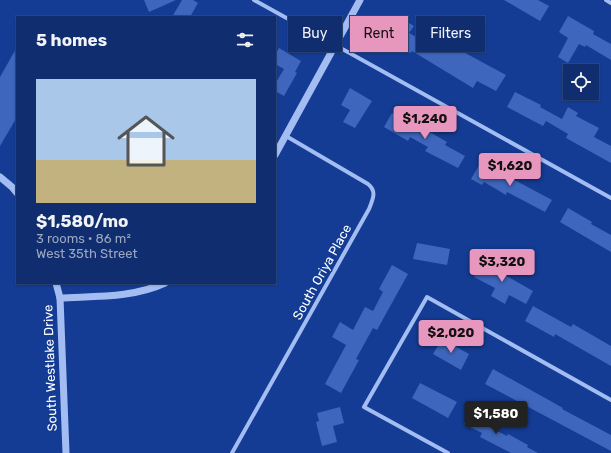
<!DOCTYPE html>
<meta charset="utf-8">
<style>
:root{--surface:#0f2d6f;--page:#183574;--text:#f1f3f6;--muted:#9ba8c3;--line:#2f4982;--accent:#e797bd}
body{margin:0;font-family:Rubik,sans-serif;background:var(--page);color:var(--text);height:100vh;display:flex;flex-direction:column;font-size:15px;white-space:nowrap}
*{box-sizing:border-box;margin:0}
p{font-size:13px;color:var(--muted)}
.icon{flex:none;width:22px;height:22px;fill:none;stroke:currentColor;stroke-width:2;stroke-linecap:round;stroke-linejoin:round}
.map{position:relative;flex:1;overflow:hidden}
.details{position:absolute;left:16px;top:16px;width:260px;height:268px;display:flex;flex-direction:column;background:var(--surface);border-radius:0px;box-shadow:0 1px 3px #0004,0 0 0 1px var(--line)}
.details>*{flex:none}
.hud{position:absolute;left:288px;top:16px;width:263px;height:36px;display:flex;gap:8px}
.fabs{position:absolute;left:563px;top:64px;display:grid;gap:8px}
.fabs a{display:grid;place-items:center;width:36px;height:36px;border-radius:0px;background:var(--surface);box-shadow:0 1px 3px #0004,0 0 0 1px var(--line);font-size:20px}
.price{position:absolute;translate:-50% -34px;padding:0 9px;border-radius:4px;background:var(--accent);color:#111;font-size:13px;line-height:26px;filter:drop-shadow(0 1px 2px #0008)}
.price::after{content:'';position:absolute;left:50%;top:24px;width:12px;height:9px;margin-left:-6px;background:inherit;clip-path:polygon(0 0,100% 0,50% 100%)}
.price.current{background:#222;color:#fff}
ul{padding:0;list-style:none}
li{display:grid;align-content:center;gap:8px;height:212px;padding:0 20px}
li+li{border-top:1px solid var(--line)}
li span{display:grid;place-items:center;height:124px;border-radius:0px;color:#555}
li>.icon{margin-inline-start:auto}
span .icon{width:72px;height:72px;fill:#fffc;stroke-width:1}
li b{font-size:17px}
h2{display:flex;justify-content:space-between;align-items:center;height:48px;padding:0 20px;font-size:17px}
.chip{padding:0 14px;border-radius:0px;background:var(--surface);box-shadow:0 1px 3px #0004,0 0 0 1px var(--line);font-size:14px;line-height:36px}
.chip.current{background:var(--accent);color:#111}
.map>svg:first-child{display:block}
.building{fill:#3d66bc}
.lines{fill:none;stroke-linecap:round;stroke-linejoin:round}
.minor{stroke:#a3bdf2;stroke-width:4}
.tertiary{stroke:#a3bdf2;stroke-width:7}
.labels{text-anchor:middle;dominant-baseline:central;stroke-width:3;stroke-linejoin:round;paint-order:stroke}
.street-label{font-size:13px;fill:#fff;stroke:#143c94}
</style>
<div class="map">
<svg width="611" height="453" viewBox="0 0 611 453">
<rect width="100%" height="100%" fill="#143c94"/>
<g class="building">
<polygon points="144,0 176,0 149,12"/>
<polygon points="182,0 193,0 198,3 190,17 172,17"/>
<polygon points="504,0 538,0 549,6 540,21"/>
<polygon points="568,16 594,31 593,34 611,44 611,60 586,45 585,47 579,44 568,63 558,57 568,38 559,32"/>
<polygon points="388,18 401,25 404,20 414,26 409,33 431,45 433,42 453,53 456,48 506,75 496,91 477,81 473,88 412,51 411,53 378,34"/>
<polygon points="17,47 17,117 0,146 0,77"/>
<polygon points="279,48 301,61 295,72 297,73 284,96 275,91 275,84 284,69 275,64 275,55"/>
<polygon points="350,88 372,101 355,128 343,122 350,110 341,105"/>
<polygon points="515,92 541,105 540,107 562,119 568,107 578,113 576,116 599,128 594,137 611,146 611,163 566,138 568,134 546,121 543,126 507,107"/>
<polygon points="392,113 415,126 416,124 447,142 445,145 465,156 458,168 425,151 428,147 410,137 408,141 384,127"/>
<polygon points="481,162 552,200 545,212 507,192 506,195 484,182 482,185 471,179"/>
<polygon points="568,208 592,222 591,224 611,235 611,252 560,222"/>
<polygon points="417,243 450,249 447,265 413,259"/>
<polygon points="485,256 499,263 496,270 533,291 526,304 509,295 505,304 491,296 495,288 474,277"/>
<polygon points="392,265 408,274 377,330 373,328 356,359 359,360 341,393 325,384 346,345 332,337 340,322 353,330 365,307 373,311 383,292 379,289"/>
<polygon points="533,306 571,327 573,324 611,346 611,366 555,334 554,337 525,321"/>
<polygon points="442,339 469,354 461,370 433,354"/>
<polygon points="493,369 563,408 562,409 611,435 611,451 485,384"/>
<polygon points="420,383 457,402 448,418 412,398"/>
<polygon points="340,407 344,423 333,426 337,442 322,446 316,422 319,421 317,413"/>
<polygon points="471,410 490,420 487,426 507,436 508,434 528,445 527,447 538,453 511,453 480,437 482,433 464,424"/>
</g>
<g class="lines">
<g class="minor">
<polyline points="254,0 611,198"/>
<polyline points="606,0 611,3"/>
<path d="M232,453l137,-244c4,-10 8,-18 -1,-25l-82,-48"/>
<polyline points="448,453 364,407 427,297 611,400"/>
</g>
<g class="tertiary">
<polyline points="275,155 360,0"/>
<polyline points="0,177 12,187 17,193"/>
<polyline points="56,283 60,298 66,453"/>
<path d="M60,298c35,-2 73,0 105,-15"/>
</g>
</g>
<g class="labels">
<g class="street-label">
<text transform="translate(322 272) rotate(-61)">South Oriya Place</text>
<text transform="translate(50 368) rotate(-92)">South Westlake Drive</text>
</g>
</g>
</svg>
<div class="fabs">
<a><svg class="icon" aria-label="locate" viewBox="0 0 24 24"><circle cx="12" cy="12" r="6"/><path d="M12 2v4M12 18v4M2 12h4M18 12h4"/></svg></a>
</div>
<b class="price" style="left:425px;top:140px">$1,240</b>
<b class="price" style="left:510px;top:187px">$1,620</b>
<b class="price" style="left:502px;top:283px">$3,320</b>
<b class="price" style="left:451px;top:354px">$2,020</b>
<b class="price current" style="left:496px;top:435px">$1,580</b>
<div class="hud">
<a class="chip">Buy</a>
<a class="chip current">Rent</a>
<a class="chip">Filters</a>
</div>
<section class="details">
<h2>5 homes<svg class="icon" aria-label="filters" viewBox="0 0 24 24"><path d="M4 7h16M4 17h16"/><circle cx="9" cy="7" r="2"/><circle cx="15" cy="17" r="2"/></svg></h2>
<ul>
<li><span style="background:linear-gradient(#a9c7e8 65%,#c2b280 0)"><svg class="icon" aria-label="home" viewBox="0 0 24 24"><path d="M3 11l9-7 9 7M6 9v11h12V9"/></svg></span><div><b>$1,580/mo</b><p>3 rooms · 86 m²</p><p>West 35th Street</p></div></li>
</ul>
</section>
</div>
